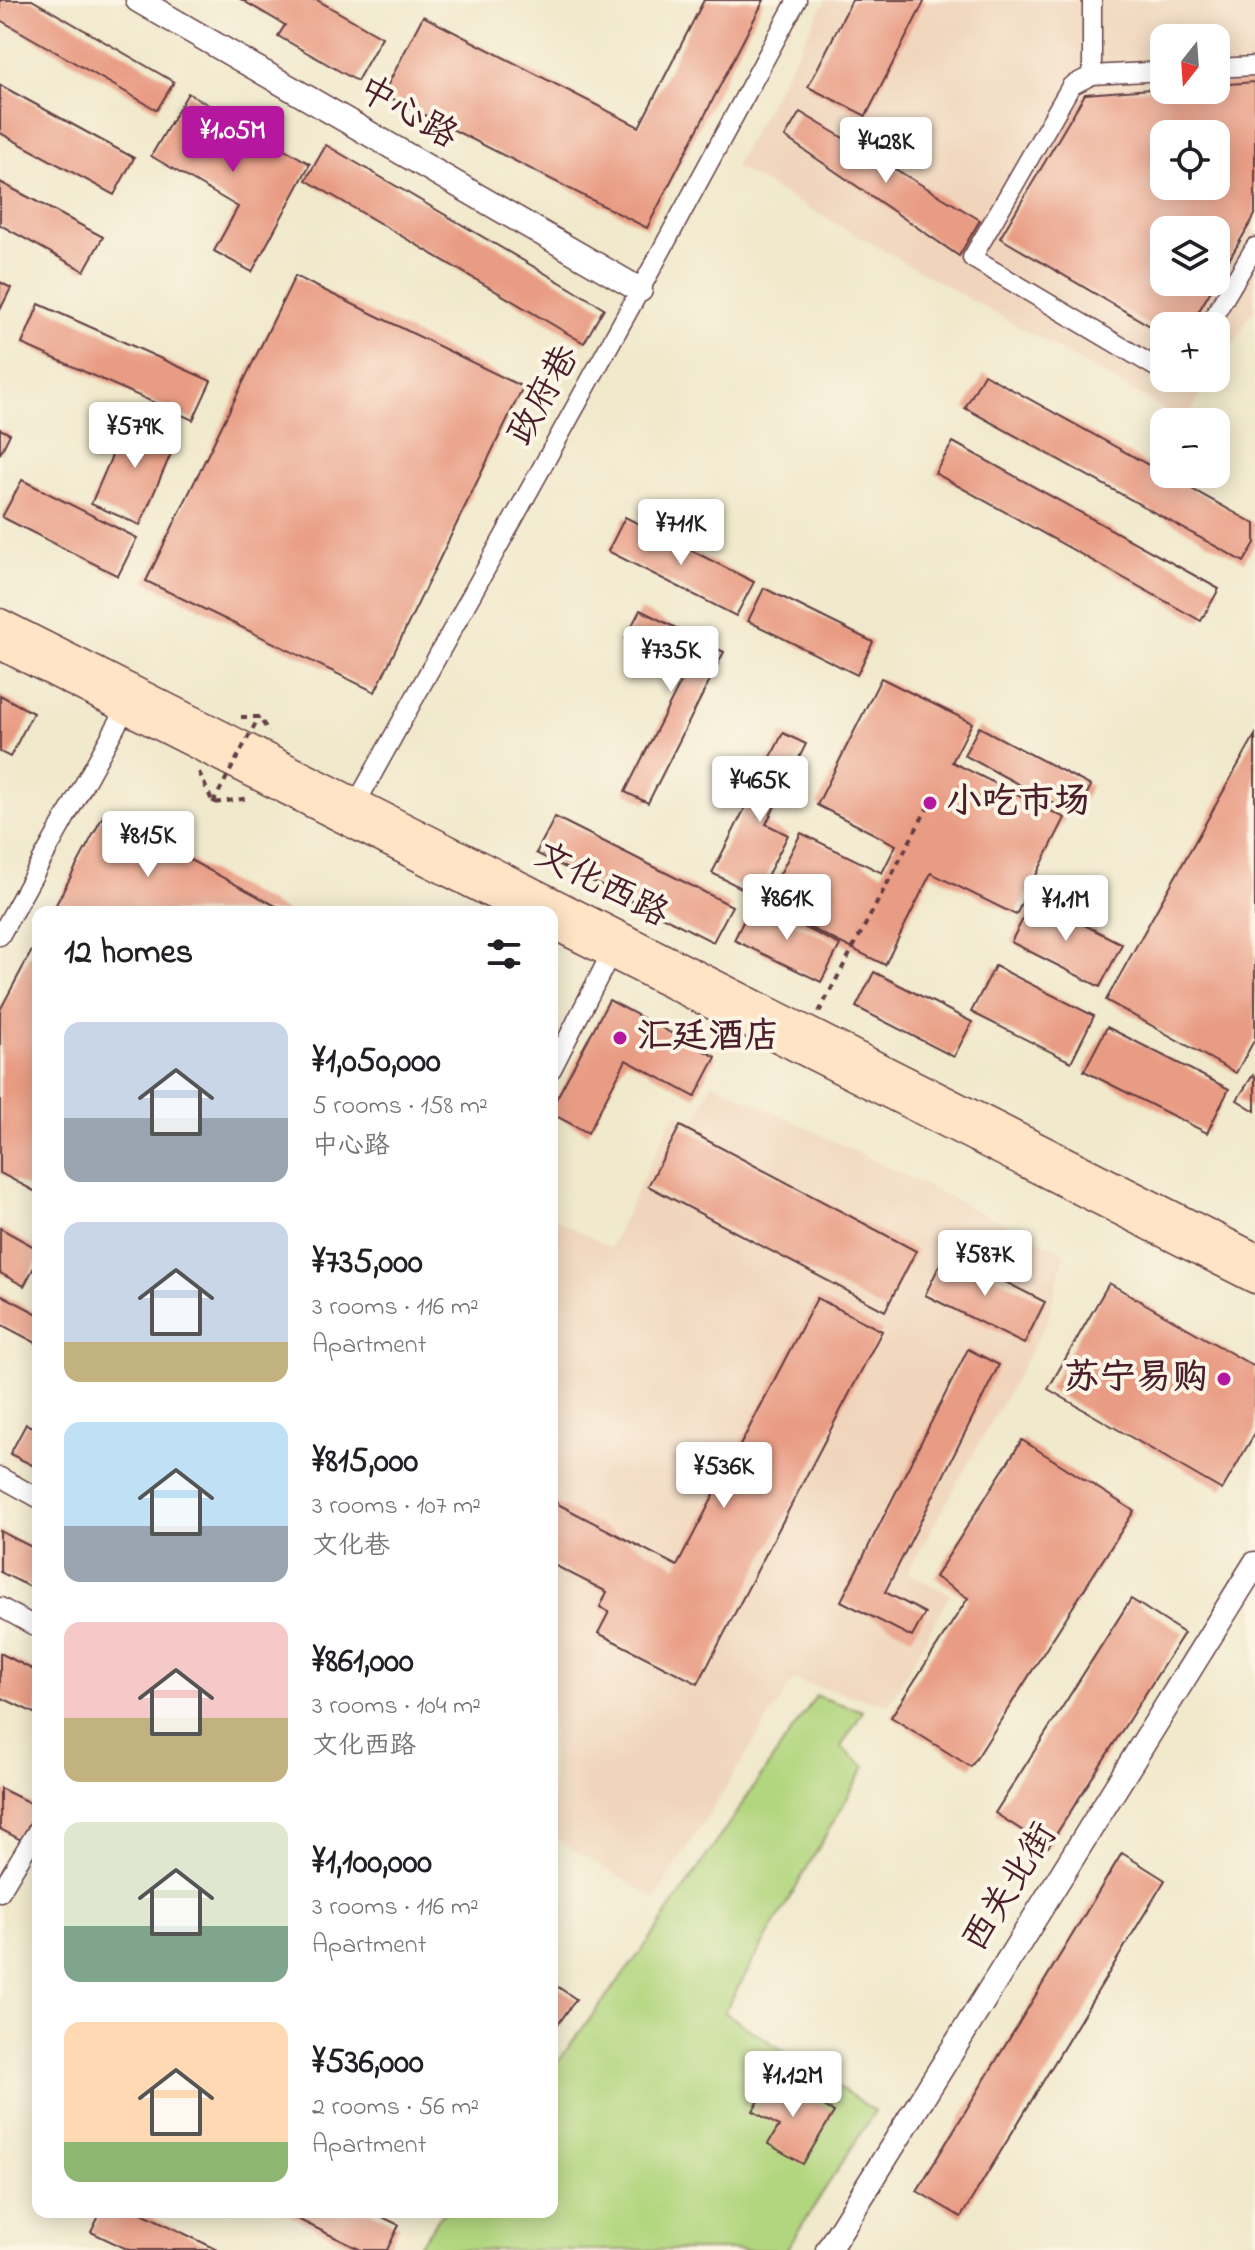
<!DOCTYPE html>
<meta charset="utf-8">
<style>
:root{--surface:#fff;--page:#f2f2f2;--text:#202124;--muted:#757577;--accent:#b5179e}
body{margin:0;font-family:"Indie Flower","LXGW WenKai TC",sans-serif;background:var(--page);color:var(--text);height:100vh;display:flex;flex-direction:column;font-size:30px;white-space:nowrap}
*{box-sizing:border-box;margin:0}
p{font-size:26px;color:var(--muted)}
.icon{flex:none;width:44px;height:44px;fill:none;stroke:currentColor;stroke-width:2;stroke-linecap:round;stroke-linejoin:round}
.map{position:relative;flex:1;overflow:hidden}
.side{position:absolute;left:32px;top:906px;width:526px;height:1312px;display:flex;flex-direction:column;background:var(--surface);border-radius:16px;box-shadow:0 4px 20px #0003}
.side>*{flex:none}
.needle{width:52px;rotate:197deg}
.fabs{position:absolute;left:1150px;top:24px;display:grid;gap:16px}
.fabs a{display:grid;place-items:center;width:80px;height:80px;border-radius:16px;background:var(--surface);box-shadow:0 4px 20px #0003;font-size:40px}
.price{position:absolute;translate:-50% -68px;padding:0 18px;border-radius:8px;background:#fff;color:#222;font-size:26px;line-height:52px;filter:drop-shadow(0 2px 4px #0008)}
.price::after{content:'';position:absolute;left:50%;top:48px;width:24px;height:18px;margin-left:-12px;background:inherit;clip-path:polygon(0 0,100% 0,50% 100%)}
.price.current{background:var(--accent);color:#fff}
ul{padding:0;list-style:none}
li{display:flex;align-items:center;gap:24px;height:200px;padding:0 32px}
li span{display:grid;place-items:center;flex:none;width:224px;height:160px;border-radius:16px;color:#555}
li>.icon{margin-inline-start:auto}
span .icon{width:96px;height:96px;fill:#fffc;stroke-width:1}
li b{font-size:34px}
h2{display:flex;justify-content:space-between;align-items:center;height:96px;padding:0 32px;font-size:34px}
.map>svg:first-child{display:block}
.built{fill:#f0d5bc;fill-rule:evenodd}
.green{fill:#b2d67f;stroke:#7e7a55;stroke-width:2}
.building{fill:#e99c84;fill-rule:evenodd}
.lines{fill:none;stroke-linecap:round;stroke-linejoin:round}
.minor-casing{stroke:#633d43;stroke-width:21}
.tertiary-casing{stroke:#633d43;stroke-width:27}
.secondary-casing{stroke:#633d43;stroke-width:29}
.path{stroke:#633d43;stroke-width:4;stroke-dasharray:6 6;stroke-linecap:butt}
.minor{stroke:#fff;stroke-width:18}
.tertiary{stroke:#fff;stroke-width:24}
.secondary{stroke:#ffe4c6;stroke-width:26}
.path-bridge{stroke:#633d43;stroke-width:4;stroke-dasharray:6 6;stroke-linecap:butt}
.poi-dot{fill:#b5179e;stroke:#fcf5e5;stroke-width:3}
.labels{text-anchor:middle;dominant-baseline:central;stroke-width:8;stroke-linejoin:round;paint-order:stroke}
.street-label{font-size:36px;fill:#4a1f2b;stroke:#fcf5e5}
.poi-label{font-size:36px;font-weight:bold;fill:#4a1f2b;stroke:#fcf5e5;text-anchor:start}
</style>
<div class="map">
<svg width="1255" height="2250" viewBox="0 0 1255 2250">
<rect width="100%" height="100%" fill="#fcf5e5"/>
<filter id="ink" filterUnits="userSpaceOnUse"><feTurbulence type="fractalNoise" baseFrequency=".0125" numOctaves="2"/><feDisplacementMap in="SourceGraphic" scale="16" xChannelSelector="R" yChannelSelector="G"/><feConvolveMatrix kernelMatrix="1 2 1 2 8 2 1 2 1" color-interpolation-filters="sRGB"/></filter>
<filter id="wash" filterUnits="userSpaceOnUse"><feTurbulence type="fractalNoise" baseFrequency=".006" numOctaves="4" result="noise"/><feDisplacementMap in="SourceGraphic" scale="32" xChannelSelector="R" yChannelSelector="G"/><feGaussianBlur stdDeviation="1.8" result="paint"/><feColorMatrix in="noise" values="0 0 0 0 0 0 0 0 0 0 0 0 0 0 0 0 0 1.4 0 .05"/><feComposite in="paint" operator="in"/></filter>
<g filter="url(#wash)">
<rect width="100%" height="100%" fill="#f0e9cc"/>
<g class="built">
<path d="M826,0h429v307l-39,64v-45h-52v52h47l-26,43 -451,-255zM1164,38h52v52h-52zM1164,134h52v52h-52zM1164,230h52v52h-52z"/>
<polygon points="712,1082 1065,1253 1048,1320 907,1573 950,1594 889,1705 793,1681 655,1899 552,1837 552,1217 610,1248 675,1112 696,1120"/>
</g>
<polygon class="green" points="816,1696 863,1711 841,1747 865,1767 724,2012 875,2111 786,2250 415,2250 444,2212 552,2212 552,2069 648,1942"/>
<g id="blocks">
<g class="building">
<polygon points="0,0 32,0 174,82 157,110 0,20"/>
<polygon points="242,0 317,0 382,37 357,81 278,36 285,25"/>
<polygon points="704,0 764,0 647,228 383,94 423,16 639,127"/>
<polygon points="852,0 925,0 866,116 808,87"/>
<path d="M1255,82v133l-39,67v-52h-52v52h52l-26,44h-26v8l-164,-96 85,-144 79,-6v2h52v-5zM1164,134h52v52h-52z"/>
<polygon points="0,85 134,158 114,195 0,133"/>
<polygon points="188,93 310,164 252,272 214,251 238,207 151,156"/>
<polygon points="800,112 980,220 959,256 785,137"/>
<polygon points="326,145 604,308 584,343 306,180"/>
<polygon points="0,182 103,237 84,271 0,225"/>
<polygon points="295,276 523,387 375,692 146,581"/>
<polygon points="0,282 11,288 0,310"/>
<polygon points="39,304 211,381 193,420 22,344"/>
<polygon points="984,374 1255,524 1255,543 1244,562 965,408"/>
<polygon points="130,414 179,435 140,525 91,504"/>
<polygon points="0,429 10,434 0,454"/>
<polygon points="953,442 1219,589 1201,621 935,473"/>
<polygon points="22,480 137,538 118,576 2,517"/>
<polygon points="625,517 754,582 736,616 608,551"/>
<polygon points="764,588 873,642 857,675 748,621"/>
<polygon points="640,610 724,652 648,803 625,792 687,670 625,639"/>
<polygon points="881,678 972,723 952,762 1065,818 1016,915 931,873 885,965 764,905 801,833 882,873 896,845 817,805"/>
<polygon points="0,695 33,713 10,757 0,752"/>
<polygon points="979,727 1091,786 1076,815 964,755"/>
<polygon points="783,733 806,744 766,824 788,835 757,896 712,873"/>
<polygon points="1255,735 1255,1039 1236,1073 1106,1000"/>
<polygon points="104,814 287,912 52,912"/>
<polygon points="555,817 732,906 713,942 536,853"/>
<polygon points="1033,899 1122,944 1100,987 1011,942"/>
<polygon points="753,902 840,945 821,982 734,940"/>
<polygon points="38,939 38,1193 0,1173 0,1010"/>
<polygon points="995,966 1094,1016 1071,1062 971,1012"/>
<polygon points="874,972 972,1022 954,1057 856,1007"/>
<polygon points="609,1000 716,1057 695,1097 626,1060 588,1133 552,1114 552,1107"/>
<polygon points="1107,1027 1229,1089 1207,1133 1084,1071"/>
<polygon points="1253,1075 1255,1076 1255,1111 1237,1100"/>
<polygon points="680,1126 916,1251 885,1311 648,1186"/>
<polygon points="0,1228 38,1249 38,1260 24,1286 0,1273"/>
<polygon points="946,1252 1045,1302 1024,1344 925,1295"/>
<polygon points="1109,1283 1255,1367 1255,1433 1222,1490 1048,1389"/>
<polygon points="0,1294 38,1314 38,1344 0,1324"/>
<polygon points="817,1298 882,1331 698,1684 598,1633 609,1612 600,1607 607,1592 552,1564 552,1501 677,1566"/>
<polygon points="968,1349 999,1365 885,1592 925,1613 912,1637 841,1601"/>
<polygon points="26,1424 38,1430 38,1468 10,1454"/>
<polygon points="1022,1440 1134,1511 971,1767 891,1717 968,1598 935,1577"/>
<polygon points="0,1531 38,1550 38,1591 0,1572"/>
<polygon points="1131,1599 1184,1633 1048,1847 995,1813"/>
<polygon points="0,1653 38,1672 38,1715 0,1697"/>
<polygon points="0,1788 38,1807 21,1840 0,1829"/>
<polygon points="1122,1853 1165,1880 961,2217 917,2191"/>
<polygon points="552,1983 576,1999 552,2033"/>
<polygon points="774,2076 834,2112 803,2164 768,2144 779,2126 753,2111"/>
<polygon points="101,2212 140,2212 218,2250 129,2250 91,2232"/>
<polygon points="283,2212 372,2212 399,2225 387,2250 361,2250"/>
</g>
</g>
</g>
<g filter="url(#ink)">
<use href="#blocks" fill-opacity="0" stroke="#633d43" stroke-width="2"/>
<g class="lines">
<g class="minor-casing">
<g id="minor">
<polyline points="1092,0 1092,75"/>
<polyline points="1216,68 1255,66"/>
<polyline points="1164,71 1092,75 1071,86 972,258 1164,372"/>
<polyline points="1208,326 1255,247"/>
<polyline points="352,811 640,290 797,0"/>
<polyline points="0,936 130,701"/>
<polyline points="552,1069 610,955"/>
<polyline points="0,1477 38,1498"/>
<polyline points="0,1607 38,1628"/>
<polyline points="0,1892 38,1829"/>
</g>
</g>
<g class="tertiary-casing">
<g id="tertiary">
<polyline points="138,0 640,290"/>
<polyline points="828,2250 1255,1564"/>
</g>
</g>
<g class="secondary-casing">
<g id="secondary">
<polyline points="0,622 1255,1256"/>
<polyline points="0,646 525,912"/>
<polyline points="552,925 1255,1280"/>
</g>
</g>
<g class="path">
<polyline points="241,717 259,717 269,732"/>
<polyline points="199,772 213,803 250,798"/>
<polyline points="819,1012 930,803"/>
</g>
<use href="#minor" class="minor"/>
<use href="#tertiary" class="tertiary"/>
<use href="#secondary" class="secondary"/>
<polyline class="path-bridge" points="213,803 259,717"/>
</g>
</g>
<g class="poi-dot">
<circle cx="930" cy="803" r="8"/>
<circle cx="620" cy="1038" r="8"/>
<circle cx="1224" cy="1379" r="8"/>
</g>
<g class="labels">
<g class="street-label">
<text transform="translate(407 114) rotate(30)">中心路</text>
<text transform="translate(545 396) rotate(-61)">政府巷</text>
<text transform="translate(601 886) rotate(27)">文化西路</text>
<text transform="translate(1011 1888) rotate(-58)">西关北街</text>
</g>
<g class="poi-label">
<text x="946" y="803">小吃市场</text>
<text x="636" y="1038">汇廷酒店</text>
<text x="1208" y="1379" text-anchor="end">苏宁易购</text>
</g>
</g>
</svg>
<div class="fabs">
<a><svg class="needle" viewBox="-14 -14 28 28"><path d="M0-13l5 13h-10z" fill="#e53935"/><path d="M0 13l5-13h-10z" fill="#757577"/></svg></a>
<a><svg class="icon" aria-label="locate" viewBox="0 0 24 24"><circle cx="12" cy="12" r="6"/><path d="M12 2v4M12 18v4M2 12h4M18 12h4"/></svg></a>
<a><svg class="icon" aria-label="layers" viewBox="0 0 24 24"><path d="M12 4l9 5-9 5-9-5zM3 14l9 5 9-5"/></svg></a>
<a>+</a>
<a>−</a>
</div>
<b class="price current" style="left:233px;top:174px">¥1.05M</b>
<b class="price" style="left:886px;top:185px">¥428K</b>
<b class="price" style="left:135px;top:470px">¥579K</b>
<b class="price" style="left:681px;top:567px">¥711K</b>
<b class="price" style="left:671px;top:694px">¥735K</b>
<b class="price" style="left:760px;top:824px">¥465K</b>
<b class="price" style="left:148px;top:879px">¥815K</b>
<b class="price" style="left:787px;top:942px">¥861K</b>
<b class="price" style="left:1066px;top:943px">¥1.1M</b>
<b class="price" style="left:985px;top:1298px">¥587K</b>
<b class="price" style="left:724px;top:1510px">¥536K</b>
<b class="price" style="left:793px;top:2119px">¥1.12M</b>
<section class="side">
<h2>12 homes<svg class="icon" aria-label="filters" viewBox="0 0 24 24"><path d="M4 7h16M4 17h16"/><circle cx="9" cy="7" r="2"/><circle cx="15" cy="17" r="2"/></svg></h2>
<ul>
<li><span style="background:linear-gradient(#c9d6e8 60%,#9aa5b1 0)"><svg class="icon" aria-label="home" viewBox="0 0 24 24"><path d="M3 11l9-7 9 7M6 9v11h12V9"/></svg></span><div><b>¥1,050,000</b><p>5 rooms · 158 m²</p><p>中心路</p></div></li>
<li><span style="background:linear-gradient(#c9d6e8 75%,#c2b280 0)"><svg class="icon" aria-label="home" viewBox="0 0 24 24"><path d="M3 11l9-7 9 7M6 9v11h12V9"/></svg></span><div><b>¥735,000</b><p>3 rooms · 116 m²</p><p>Apartment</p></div></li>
<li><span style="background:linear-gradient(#bfe0f5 65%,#9aa5b1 0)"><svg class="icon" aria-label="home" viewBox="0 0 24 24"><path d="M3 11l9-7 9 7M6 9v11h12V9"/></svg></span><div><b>¥815,000</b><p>3 rooms · 107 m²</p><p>文化巷</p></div></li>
<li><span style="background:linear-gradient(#f6c9c9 60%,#c2b280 0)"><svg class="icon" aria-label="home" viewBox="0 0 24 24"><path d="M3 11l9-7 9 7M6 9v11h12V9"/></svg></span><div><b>¥861,000</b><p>3 rooms · 104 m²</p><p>文化西路</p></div></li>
<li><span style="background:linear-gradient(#dfe7d0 65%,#7fa58c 0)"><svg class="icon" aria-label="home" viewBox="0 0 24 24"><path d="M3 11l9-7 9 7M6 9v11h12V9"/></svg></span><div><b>¥1,100,000</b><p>3 rooms · 116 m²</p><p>Apartment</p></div></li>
<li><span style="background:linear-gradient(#ffd9b3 75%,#8fb573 0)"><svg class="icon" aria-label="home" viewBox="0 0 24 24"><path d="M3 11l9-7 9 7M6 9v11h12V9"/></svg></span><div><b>¥536,000</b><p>2 rooms · 56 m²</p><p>Apartment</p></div></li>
</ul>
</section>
</div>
